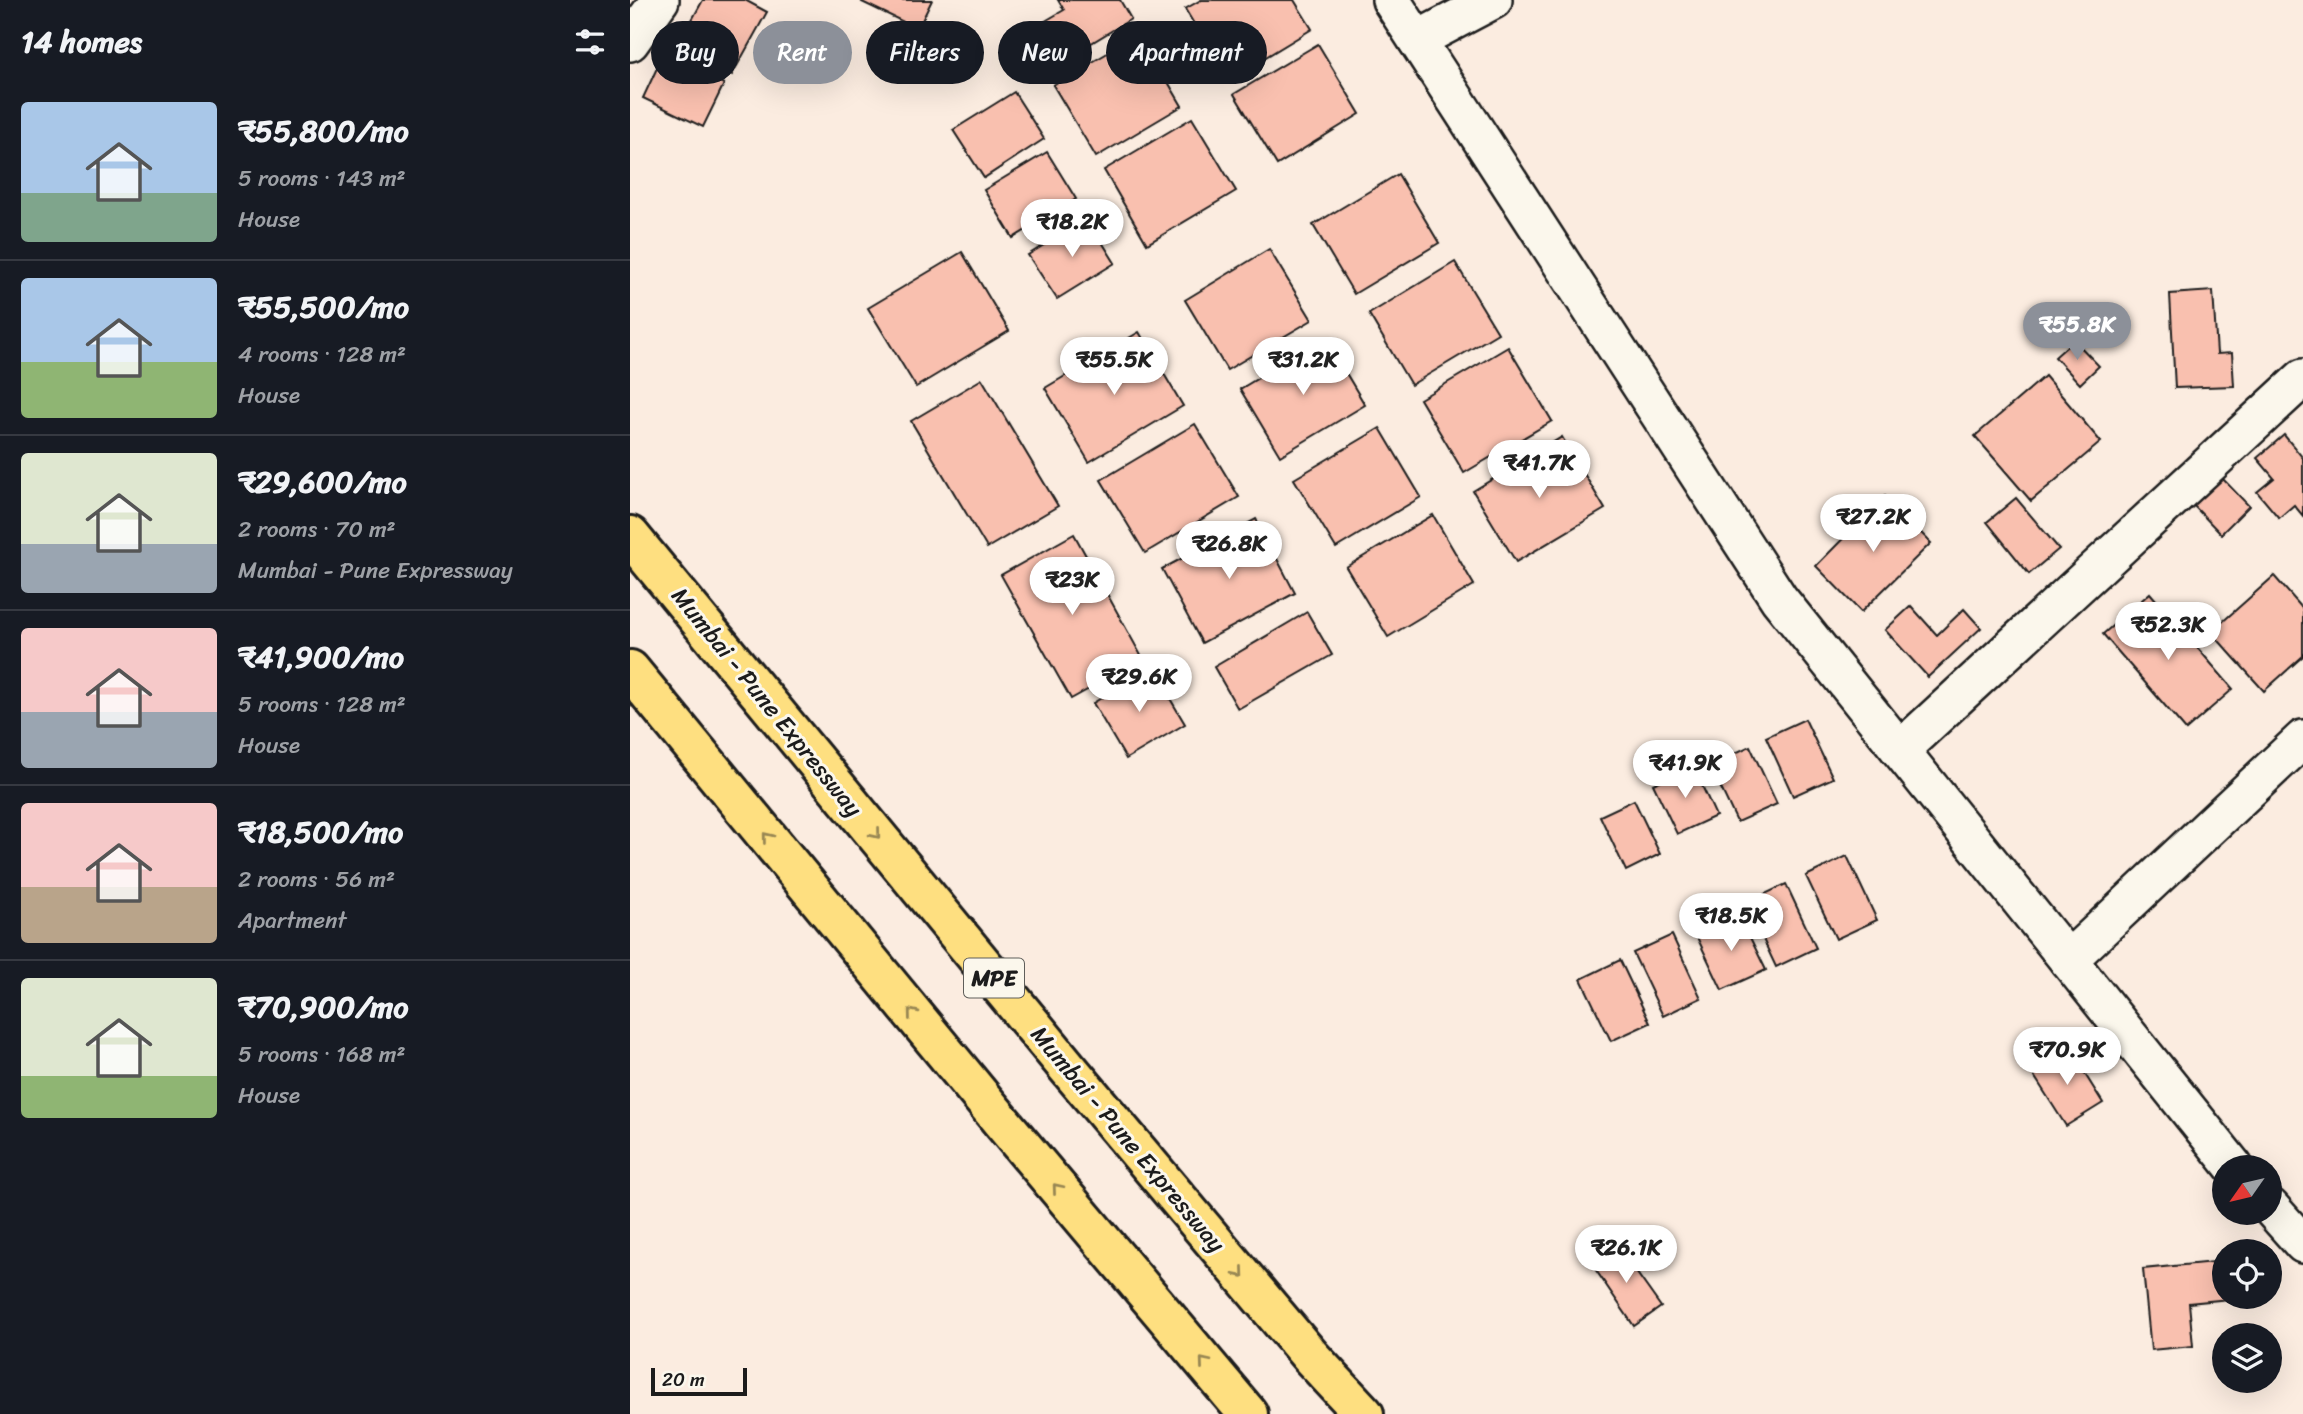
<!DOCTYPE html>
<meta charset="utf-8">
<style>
:root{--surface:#171b24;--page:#242831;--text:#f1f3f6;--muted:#9ea1a6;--line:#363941;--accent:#8c9099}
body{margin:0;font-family:Sriracha,sans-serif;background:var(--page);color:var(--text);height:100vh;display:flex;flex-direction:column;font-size:26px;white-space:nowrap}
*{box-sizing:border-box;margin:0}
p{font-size:23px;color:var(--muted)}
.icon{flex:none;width:38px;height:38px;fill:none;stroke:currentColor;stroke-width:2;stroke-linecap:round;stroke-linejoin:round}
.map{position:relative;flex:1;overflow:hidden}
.panel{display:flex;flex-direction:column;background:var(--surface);width:630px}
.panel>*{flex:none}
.hud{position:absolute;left:21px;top:21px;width:665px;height:63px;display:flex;gap:14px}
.needle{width:46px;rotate:236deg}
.controls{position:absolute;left:1582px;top:1155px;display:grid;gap:14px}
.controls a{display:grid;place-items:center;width:70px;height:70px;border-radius:50%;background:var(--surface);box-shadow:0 7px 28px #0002;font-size:35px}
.scale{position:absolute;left:21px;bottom:18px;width:96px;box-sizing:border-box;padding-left:7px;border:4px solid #1c1c1c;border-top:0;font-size:19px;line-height:24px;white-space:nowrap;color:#1c1c1c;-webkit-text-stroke:5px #fbf7ec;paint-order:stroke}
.price{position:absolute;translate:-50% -60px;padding:0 16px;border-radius:24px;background:#fff;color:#222;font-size:23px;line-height:46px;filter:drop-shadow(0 2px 4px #0008)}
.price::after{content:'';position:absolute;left:50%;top:42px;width:21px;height:16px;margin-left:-10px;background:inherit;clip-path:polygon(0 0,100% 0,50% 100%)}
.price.on{background:var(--accent);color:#fff}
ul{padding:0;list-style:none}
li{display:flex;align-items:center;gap:21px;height:175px;padding:0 21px}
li+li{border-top:2px solid var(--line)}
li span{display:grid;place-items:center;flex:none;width:196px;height:140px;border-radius:7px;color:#555}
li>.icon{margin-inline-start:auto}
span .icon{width:84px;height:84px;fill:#fffc;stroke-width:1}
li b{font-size:30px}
h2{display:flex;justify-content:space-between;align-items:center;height:84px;padding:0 21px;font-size:30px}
.pill{padding:0 24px;border-radius:32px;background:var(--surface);box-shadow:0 7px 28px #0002;font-size:24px;line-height:63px}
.pill.on{background:var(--accent);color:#fff}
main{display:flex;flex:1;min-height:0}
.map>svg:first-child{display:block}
.building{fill:#f9c0af;stroke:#1c1c1c;stroke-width:2}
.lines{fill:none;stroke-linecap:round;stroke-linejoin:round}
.minor-casing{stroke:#1c1c1c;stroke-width:42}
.highway-casing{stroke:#1c1c1c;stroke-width:44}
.minor{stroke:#fbf7ec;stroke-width:37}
.highway{stroke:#fedf80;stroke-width:38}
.oneway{stroke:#988753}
.labels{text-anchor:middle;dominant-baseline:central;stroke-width:6;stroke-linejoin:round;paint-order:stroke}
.shield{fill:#fbf7ec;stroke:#5f5e5a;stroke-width:2}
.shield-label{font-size:23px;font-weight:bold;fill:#1c1c1c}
.street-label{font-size:24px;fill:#1c1c1c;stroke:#fbf7ec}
</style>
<main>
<section class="panel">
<h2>14 homes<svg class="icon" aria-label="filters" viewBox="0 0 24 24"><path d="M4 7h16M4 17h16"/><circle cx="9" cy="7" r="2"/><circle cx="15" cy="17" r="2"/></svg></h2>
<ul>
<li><span style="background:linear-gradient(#a9c7e8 65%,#7fa58c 0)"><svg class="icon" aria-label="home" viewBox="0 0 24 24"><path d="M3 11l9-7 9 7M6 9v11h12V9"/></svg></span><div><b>₹55,800/mo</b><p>5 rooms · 143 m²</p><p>House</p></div></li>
<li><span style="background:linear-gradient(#a9c7e8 60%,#8fb573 0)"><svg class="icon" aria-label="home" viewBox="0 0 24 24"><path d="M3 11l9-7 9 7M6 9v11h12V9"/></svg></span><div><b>₹55,500/mo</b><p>4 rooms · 128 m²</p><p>House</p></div></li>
<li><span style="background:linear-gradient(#dfe7d0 65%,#9aa5b1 0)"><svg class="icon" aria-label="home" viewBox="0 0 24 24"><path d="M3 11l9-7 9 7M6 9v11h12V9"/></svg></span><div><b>₹29,600/mo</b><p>2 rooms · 70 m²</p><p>Mumbai - Pune Expressway</p></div></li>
<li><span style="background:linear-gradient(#f6c9c9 60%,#9aa5b1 0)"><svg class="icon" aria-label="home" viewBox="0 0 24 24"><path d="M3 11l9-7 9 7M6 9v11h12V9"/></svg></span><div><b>₹41,900/mo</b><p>5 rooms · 128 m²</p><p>House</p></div></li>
<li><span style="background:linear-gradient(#f6c9c9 60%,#b9a48a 0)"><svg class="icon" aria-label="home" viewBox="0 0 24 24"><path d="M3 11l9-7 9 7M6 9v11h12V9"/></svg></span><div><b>₹18,500/mo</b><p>2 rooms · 56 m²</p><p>Apartment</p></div></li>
<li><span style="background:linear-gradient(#dfe7d0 70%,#8fb573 0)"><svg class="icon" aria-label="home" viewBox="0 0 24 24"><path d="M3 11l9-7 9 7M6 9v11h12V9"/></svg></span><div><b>₹70,900/mo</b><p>5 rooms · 168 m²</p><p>House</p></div></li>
</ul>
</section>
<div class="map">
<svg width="1673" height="1414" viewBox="0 0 1673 1414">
<rect width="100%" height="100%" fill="#fbece0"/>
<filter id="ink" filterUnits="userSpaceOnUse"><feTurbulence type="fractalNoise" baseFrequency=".0143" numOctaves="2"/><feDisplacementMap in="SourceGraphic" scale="14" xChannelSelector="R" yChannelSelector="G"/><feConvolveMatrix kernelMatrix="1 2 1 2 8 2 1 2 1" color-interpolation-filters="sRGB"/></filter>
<g filter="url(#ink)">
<g class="building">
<polygon points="73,0 115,0 137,12 102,75 48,45"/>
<polygon points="233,0 302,0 288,29 232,2"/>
<polygon points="428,0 490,0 501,19 415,71 393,34 434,10"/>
<polygon points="571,0 664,0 682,29 598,80 555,9"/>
<polygon points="510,34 552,106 466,157 423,85"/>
<polygon points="688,44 730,114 647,165 604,94"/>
<polygon points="33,55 94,84 73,127 13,98"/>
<polygon points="384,92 414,139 354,178 323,130"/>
<polygon points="562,118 606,191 517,244 474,170"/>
<polygon points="417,152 446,199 383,238 354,190"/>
<polygon points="768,174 809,243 724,294 683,225"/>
<polygon points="457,218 485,263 427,299 398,255"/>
<polygon points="639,249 682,320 597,370 555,300"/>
<polygon points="332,252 379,331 286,387 238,308"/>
<polygon points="825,262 868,333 781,385 739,314"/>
<polygon points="1583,291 1587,354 1602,353 1604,386 1545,388 1540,294"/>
<polygon points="509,332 553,406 459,462 415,388"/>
<polygon points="695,338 735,405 650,456 610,389"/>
<polygon points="1444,340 1469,366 1450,384 1425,357"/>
<polygon points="878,347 922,421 834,473 790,399"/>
<polygon points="1415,376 1471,442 1401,501 1345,436"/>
<polygon points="352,379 428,506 357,548 281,421"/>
<polygon points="565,424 609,497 515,553 471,480"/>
<polygon points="750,428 791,497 706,548 664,479"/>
<polygon points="1654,435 1673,458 1673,516 1664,505 1649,518 1627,492 1644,478 1627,458"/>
<polygon points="932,437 975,509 886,562 843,491"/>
<polygon points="1591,477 1619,506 1591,534 1563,505"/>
<polygon points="1255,496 1301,543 1231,612 1186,566"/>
<polygon points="1386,498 1429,549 1399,574 1357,522"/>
<polygon points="803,515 844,585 758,637 716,567"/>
<polygon points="626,519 665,593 572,643 532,569"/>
<polygon points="444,534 513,659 441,699 371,575"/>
<polygon points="1644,576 1673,609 1673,656 1634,691 1581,632"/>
<polygon points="1520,593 1603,689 1556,730 1473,634"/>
<polygon points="1281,606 1307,635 1334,609 1351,628 1298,677 1255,630"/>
<polygon points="677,612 702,655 608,709 584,667"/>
<polygon points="522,668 555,724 496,759 463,703"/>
<polygon points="1175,719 1203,778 1163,796 1136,737"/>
<polygon points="1120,746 1147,804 1107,822 1080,765"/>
<polygon points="1063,766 1086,816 1047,834 1023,784"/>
<polygon points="1004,800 1030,854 996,871 970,816"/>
<polygon points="1217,856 1247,920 1206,939 1176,876"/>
<polygon points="1156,884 1186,948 1146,967 1116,903"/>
<polygon points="1109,915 1136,970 1092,990 1066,935"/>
<polygon points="1042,935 1071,998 1033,1016 1003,953"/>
<polygon points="990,960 1020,1023 981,1041 951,979"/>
<polygon points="1438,1047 1473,1103 1436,1126 1401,1071"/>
<polygon points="987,1245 1031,1307 1004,1326 961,1263"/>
<polygon points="1594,1261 1594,1297 1620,1297 1559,1303 1563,1346 1521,1350 1513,1269"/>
</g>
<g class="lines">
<g class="minor-casing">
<g id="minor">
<polyline points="761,0 1149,599 1604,1167"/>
<polyline points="787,40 863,0"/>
<polyline points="0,42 30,0"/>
<polyline points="1270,750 1673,378"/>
<polyline points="1438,960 1673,739"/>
<polyline points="1640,1207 1673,1244"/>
</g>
</g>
<g class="highway-casing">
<g id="highway">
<polyline points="0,536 437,1067 681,1357 734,1414"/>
<polyline points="0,670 372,1122 618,1414"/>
</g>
</g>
<use href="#minor" class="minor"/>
<use href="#highway" class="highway"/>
</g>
<defs><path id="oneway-chevron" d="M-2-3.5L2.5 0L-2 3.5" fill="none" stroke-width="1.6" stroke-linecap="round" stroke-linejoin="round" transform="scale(1.75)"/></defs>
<g class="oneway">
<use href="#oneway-chevron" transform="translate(246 834) rotate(51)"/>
<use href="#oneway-chevron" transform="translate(137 837) rotate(-129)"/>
<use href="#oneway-chevron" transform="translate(282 1013) rotate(-129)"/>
<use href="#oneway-chevron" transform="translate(427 1188) rotate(-130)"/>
<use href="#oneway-chevron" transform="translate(610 1273) rotate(50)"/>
<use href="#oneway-chevron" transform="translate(574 1362) rotate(-130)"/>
</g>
</g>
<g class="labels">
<rect class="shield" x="334" y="958.5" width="60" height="39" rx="5"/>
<g class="shield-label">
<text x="364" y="978">MPE</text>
</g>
<g class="street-label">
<text transform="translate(137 702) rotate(51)">Mumbai - Pune Expressway</text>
<text transform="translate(498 1139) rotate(50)">Mumbai - Pune Expressway</text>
</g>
</g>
</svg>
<div class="controls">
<a><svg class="needle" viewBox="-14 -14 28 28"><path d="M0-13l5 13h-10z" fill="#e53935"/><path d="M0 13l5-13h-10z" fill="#9ea1a6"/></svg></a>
<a><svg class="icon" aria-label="locate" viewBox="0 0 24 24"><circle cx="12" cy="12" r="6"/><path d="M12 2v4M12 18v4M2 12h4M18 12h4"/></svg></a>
<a><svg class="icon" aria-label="layers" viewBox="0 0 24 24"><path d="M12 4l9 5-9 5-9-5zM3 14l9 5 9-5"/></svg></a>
</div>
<div class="scale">20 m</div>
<b class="price" style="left:442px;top:259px">₹18.2K</b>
<b class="price on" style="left:1447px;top:362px">₹55.8K</b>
<b class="price" style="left:484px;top:397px">₹55.5K</b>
<b class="price" style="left:673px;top:397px">₹31.2K</b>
<b class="price" style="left:909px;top:500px">₹41.7K</b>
<b class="price" style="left:1243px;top:554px">₹27.2K</b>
<b class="price" style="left:599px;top:581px">₹26.8K</b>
<b class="price" style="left:442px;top:617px">₹23K</b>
<b class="price" style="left:1538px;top:662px">₹52.3K</b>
<b class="price" style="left:509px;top:714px">₹29.6K</b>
<b class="price" style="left:1055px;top:800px">₹41.9K</b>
<b class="price" style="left:1101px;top:953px">₹18.5K</b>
<b class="price" style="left:1437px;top:1087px">₹70.9K</b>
<b class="price" style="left:996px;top:1285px">₹26.1K</b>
<div class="hud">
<a class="pill">Buy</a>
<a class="pill on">Rent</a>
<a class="pill">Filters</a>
<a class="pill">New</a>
<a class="pill">Apartment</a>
</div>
</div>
</main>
